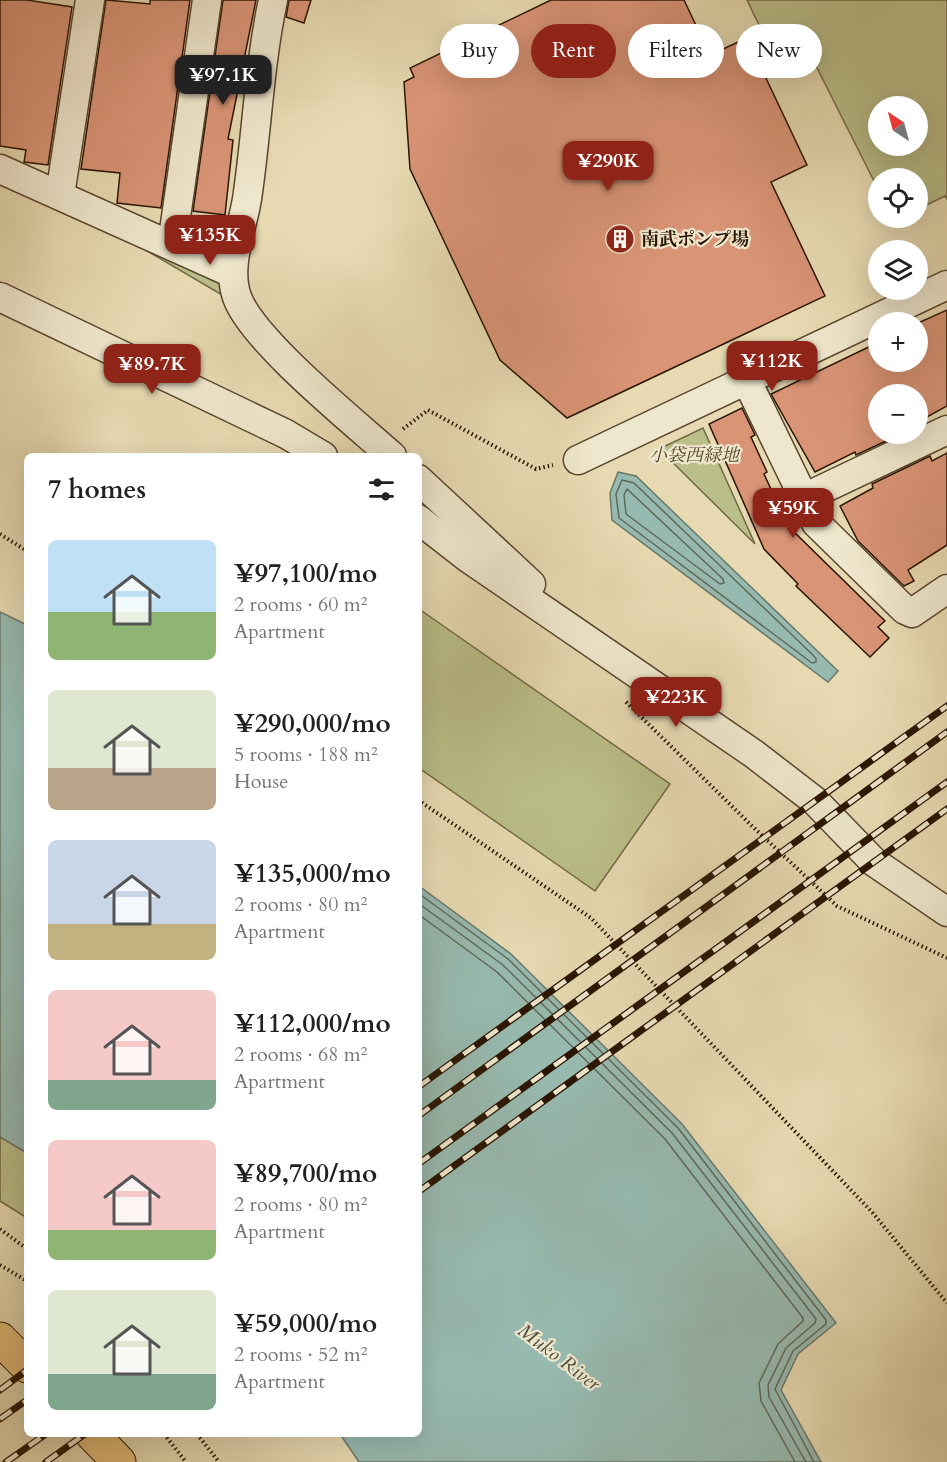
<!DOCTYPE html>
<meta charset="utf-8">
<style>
:root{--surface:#fff;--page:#f2f2f2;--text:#202124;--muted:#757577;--accent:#8f2418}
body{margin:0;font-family:Cardo,"Noto Serif JP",serif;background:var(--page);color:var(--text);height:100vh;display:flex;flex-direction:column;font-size:22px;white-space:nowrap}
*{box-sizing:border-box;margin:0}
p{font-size:20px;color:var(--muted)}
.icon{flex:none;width:33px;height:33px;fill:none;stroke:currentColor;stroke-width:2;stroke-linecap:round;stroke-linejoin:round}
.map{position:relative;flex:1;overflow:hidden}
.details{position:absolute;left:24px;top:453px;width:398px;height:984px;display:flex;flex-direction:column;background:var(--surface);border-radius:9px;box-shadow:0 6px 24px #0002}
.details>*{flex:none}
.hud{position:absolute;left:440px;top:24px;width:417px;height:54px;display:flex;gap:12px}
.needle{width:39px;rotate:324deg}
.buttons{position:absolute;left:868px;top:96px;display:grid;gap:12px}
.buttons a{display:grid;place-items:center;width:60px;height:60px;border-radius:50%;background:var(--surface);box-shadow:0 6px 24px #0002;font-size:30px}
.price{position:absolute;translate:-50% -51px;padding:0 14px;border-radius:12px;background:var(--accent);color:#fff;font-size:20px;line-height:39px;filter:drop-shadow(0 2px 3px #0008)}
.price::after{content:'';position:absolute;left:50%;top:36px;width:18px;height:14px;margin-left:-9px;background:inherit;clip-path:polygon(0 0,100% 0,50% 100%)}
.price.current{background:#222;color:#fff}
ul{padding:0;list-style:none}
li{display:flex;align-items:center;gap:18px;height:150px;padding:0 24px}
li span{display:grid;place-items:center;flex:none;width:168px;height:120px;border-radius:9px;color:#555}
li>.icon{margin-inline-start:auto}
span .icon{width:72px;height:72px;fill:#fffc;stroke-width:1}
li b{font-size:26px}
h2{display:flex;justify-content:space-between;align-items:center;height:72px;padding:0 24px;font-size:26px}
.pill{padding:0 21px;border-radius:27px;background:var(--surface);box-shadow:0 6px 24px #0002;font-size:21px;line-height:54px}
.pill.current{background:var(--accent);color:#fff}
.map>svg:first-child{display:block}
.green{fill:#babe88;stroke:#726a45;stroke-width:1.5;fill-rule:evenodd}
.water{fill:#97bab0;stroke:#6b786a;stroke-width:1.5}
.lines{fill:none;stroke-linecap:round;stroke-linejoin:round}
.shore{stroke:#606859;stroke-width:1.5}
.building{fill:#d99476;stroke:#2a1502;stroke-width:1.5}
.minor-casing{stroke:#59462e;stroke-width:31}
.major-casing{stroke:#2a1502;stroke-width:35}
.path{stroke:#2a1502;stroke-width:4;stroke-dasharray:1.5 3;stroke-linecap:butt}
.minor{stroke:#efe7cd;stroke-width:28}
.major{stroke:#e4bd79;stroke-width:33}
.rail-casing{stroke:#2a1502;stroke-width:7}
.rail{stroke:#efe7cd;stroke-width:4.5;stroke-dasharray:14;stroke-linecap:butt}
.labels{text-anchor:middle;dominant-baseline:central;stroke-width:4.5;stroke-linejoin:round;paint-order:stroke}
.poi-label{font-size:18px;font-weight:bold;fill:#2a1502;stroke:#efe7cd;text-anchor:start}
.park-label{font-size:18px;font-style:italic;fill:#55482a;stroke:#efe7cd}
.water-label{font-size:20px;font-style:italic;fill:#504f3f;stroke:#efe7cd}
</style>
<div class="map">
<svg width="947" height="1462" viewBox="0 0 947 1462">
<rect width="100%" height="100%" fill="#e7dab2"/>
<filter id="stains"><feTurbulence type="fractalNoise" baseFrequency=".00333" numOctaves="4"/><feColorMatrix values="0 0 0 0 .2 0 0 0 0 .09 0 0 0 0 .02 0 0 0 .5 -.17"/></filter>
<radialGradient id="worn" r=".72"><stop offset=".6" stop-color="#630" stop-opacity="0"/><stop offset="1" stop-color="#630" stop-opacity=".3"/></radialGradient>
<g class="green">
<path d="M747,0h200v199l-2,-3 -27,13v-31h-39v13l-69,-137 -30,15zM918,106v40h-39v-40z"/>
<polygon points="86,215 226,278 229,299"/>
<polygon points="703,428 755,544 659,449"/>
<polygon points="419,609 670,784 595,891 419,768"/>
<polygon points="0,1137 27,1153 27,1218 0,1201"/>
</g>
<g class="water">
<polygon points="618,472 636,476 838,671 828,682 612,520 610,493"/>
<polygon points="0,612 27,625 27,1153 0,1137"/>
<polygon points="419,886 511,954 682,1124 836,1323 798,1354 781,1390 821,1462 359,1462 340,1434 418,1434"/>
</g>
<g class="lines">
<g class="shore">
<polygon points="622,480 634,483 816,658 816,662 812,663 619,518 616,494"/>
<polygon points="627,489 723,579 724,583 720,584 626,514 624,495"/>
<polyline points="418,893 508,959 678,1128 826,1320 826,1324 793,1351 775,1389 814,1462"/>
<polyline points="418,903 503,965 672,1133 816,1319 815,1323 786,1348 768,1385 769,1397 806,1462"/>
<polyline points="418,914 497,972 665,1139 803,1318 803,1321 778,1344 759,1383 761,1401 795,1462"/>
</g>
</g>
<g class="building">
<polygon points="0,0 27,0 72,7 48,165 24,162 26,150 0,146"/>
<polygon points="106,0 150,4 150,0 190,0 161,208 117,203 120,173 81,169"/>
<polygon points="223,0 256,0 228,139 233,140 225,215 193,211"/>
<polygon points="289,0 311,0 304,23 286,17"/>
<polygon points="551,0 684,0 710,55 747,38 807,165 771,182 825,296 567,418 500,360 410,169 404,82 414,77 410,68"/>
<polygon points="947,310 947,406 918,422 918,394 879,394 879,434 901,434 856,455 855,452 815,472 771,394 879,342 879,362 918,362 918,323"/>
<polygon points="742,408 755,435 751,437 767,472 764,474 788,526 885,621 878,627 889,638 870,657 796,586 798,584 764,549 709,424"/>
<polygon points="947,453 947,545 908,570 914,581 904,586 858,541 840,506 873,488 872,484 930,456 932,461"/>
</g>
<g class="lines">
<g class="minor-casing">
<g id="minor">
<path d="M273,0c-14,66 -16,132 -26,199 -5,31 -21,67 -10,98 15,43 118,126 155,159"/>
<polyline points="0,169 232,273"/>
<polyline points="60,195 90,0"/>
<polyline points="172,245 207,0"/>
<polyline points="0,297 286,434 323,456"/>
<polyline points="746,379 816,523 905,610 912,613 947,589"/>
<polyline points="578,460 947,285"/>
<polyline points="418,479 531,584"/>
<polyline points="804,498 947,430"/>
<polyline points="418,519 468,558 754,754 815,801 874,862 947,912"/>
</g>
</g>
<g class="major-casing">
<g id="major">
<polyline points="0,1339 27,1366"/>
<polyline points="92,1434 119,1462"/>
</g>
</g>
<g class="path">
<polyline points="403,429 428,410 536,469 553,465"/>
<polyline points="0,534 27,551"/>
<polyline points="626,702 752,826 837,906 947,958"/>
<polyline points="418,800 591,918 872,1212 947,1303"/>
<polyline points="0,1229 27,1249"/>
<polyline points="0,1265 27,1281"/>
<polyline points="164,1434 186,1462"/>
<polyline points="197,1434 219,1462"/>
</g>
<use href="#minor" class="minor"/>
<use href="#major" class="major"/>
<g class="rail-casing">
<g id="rail">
<polyline points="418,1087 947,706"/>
<polyline points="418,1116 947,732"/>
<polyline points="418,1164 947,782"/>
<polyline points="418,1192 947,809"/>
<polyline points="0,1390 27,1370"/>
<polyline points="0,1419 27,1400"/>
<polyline points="6,1462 46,1434"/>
<polyline points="46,1462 85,1434"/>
</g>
</g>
<use href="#rail" class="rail"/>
</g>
<defs>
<g id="building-disc" transform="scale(1.5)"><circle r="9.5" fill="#8f2418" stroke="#efe7cd"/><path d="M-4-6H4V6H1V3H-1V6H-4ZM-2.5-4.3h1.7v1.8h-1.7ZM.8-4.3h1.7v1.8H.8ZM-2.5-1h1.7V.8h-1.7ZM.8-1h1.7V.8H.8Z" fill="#fff"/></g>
</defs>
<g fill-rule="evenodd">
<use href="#building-disc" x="620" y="239"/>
</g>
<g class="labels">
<g class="poi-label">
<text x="641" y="239">南武ポンプ場</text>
</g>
<g class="park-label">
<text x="694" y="455">小袋西緑地</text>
</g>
<g class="water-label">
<text transform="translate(559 1357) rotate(37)">Muko River</text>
</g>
</g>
<rect width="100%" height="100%" filter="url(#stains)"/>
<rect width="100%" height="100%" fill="url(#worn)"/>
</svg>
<div class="buttons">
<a><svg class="needle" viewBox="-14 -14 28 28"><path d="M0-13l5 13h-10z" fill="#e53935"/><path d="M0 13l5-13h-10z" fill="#757577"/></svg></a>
<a><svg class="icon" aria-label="locate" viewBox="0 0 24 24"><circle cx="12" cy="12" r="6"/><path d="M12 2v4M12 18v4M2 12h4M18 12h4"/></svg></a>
<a><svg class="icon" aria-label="layers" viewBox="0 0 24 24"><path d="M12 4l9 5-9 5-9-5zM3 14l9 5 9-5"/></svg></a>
<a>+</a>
<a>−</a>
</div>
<b class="price current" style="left:223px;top:106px">¥97.1K</b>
<b class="price" style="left:608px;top:192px">¥290K</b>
<b class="price" style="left:210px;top:266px">¥135K</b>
<b class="price" style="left:772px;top:392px">¥112K</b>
<b class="price" style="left:152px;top:395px">¥89.7K</b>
<b class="price" style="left:793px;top:539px">¥59K</b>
<b class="price" style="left:676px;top:728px">¥223K</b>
<div class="hud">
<a class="pill">Buy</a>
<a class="pill current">Rent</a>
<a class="pill">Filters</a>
<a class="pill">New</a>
</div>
<section class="details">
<h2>7 homes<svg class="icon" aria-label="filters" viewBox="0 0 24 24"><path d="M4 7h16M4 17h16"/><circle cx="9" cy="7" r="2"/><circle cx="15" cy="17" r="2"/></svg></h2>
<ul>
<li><span style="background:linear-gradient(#bfe0f5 60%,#8fb573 0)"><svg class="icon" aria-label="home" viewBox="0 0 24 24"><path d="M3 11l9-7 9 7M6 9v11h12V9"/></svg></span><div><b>¥97,100/mo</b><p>2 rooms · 60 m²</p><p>Apartment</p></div></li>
<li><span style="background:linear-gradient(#dfe7d0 65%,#b9a48a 0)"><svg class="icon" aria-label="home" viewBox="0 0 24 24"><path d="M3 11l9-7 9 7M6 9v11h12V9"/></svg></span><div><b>¥290,000/mo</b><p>5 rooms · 188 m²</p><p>House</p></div></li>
<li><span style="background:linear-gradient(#c9d6e8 70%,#c2b280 0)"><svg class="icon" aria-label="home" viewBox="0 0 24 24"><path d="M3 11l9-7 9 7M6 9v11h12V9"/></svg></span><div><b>¥135,000/mo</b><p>2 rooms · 80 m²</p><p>Apartment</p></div></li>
<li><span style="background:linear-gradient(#f6c9c9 75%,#7fa58c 0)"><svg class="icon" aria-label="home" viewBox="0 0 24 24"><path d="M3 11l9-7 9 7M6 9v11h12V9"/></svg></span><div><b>¥112,000/mo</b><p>2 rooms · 68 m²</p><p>Apartment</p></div></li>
<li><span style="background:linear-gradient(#f6c9c9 75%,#8fb573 0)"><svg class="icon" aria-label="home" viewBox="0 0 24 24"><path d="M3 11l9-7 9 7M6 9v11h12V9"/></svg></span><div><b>¥89,700/mo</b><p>2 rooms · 80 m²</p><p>Apartment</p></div></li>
<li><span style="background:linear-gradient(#dfe7d0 70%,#7fa58c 0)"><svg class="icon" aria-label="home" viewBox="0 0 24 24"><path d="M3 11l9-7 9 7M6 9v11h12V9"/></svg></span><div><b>¥59,000/mo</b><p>2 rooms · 52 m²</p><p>Apartment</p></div></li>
</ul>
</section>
</div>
